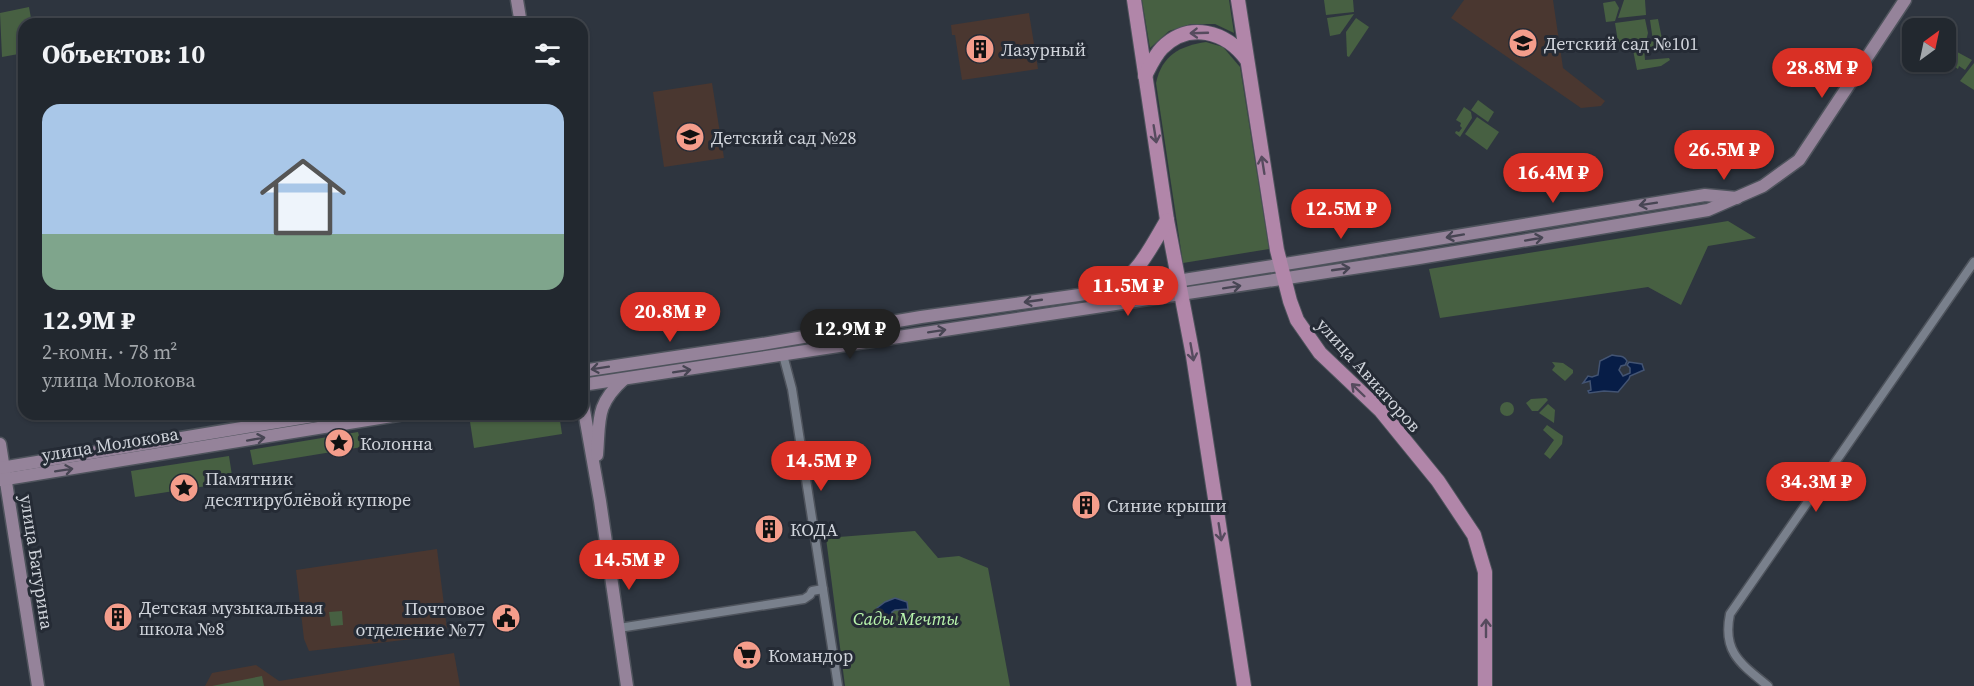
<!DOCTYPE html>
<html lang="ru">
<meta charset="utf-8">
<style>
:root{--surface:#22282f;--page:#2a3037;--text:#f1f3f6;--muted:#a2a6aa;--line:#3f444b;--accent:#d93025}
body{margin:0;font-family:"Source Serif 4",serif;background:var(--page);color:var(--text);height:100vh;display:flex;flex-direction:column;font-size:22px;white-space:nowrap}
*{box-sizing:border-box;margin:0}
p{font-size:20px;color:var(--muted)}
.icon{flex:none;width:33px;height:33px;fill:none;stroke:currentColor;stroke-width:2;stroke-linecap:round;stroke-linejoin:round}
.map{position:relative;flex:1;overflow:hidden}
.side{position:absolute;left:18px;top:18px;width:570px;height:402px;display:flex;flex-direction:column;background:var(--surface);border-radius:18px;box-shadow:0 2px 4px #0004,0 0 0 2px var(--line)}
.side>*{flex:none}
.needle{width:39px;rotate:33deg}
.fabs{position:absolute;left:1902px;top:18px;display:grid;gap:12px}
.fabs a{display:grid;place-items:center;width:54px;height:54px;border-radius:12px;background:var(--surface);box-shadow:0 2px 4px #0004,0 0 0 2px var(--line);font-size:30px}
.price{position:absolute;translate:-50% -51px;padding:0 14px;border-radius:21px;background:var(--accent);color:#fff;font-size:20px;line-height:39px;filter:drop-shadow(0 2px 3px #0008)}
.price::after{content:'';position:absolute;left:50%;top:36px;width:18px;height:14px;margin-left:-9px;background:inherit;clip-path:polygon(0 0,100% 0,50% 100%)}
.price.on{background:#222;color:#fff}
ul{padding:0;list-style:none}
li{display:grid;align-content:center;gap:12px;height:318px;padding:0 24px}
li+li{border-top:2px solid var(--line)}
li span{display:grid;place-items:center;height:186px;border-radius:18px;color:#555}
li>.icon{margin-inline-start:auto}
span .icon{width:108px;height:108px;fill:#fffc;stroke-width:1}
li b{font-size:26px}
h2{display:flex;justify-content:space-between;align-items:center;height:72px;padding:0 24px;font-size:26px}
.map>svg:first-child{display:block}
.education{fill:#4a3730}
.green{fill:#476042}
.water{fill:#071d47;stroke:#435473;stroke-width:1.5}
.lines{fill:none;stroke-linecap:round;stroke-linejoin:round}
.street-casing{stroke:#4e535c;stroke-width:11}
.secondary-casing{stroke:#4e535c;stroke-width:15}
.primary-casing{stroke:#4e535c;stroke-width:16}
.street{stroke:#79808c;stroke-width:8}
.secondary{stroke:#95839a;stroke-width:12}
.primary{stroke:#b186a9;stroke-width:14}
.oneway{stroke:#564b5e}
.oneway2{stroke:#474553}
.labels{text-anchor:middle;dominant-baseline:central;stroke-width:6;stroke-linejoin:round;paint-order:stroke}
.poi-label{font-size:18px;fill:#d0d4db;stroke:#252b35;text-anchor:start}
.street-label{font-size:18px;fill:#d0d4db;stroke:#252b35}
.park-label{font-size:18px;font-style:italic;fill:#b9f5ad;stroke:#252b35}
</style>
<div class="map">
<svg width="1974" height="686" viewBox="0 0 1974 686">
<rect width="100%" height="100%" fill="#2e353f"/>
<g class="education">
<polygon points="1464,0 1553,0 1563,68 1605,101 1601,106 1581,108 1451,18"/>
<polygon points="1029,13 1038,69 962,80 955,35 952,35 951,25"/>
<polygon points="712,83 724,158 664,167 653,92"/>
<polygon points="437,549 447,629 411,633 412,639 309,651 304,639 296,570"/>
<polygon points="454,653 460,686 205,686 212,673 256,665 279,681"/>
</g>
<g class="green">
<polygon points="1142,0 1229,0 1234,33 1215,24 1191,24 1169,31 1150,48"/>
<polygon points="1324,0 1353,0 1354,12 1326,15"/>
<polygon points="1624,0 1645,0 1646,15 1618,18"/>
<polygon points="1615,1 1619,8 1615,21 1606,22 1603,3"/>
<polygon points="29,7 32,24 24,24 24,53 2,57 0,13"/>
<polygon points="1354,14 1340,34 1330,36 1327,18"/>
<polygon points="1356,18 1369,27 1349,57 1347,56 1346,32"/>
<polygon points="1645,19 1648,33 1646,41 1633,43 1632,40 1618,42 1615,23"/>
<polygon points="1658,19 1662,39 1656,40 1656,46 1644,48 1645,60 1669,58 1670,60 1661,66 1637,70 1632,45 1653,41 1650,20"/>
<path d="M1206,42l17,5 17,20 29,182 -86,14 -27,-180c6,-28 24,-37 50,-41z"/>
<polygon points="1948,47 1972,60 1965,70 1959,66 1958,69 1946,61 1946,48"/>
<polygon points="1974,63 1974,90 1960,81"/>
<polygon points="1478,100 1494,112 1488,122 1471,110"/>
<polygon points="1464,107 1471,112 1472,118 1460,137 1455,133 1456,131 1459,132 1462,128 1460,126 1461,123 1456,120"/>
<polygon points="1477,117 1499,132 1487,150 1465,134"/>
<polygon points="1728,221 1756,238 1708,246 1681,305 1648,287 1440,318 1429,269"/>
<polygon points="1552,362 1563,363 1573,370 1573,373 1565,381 1552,370 1555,366"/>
<polygon points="1546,398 1548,400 1538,411 1532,411 1526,403 1531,399"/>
<circle cx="1507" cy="409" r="7"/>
<polygon points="1548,404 1555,410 1554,423 1539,413"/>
<polygon points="477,414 559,414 562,434 474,448 469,415"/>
<polygon points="1547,425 1563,436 1562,444 1550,459 1544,454 1554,440 1543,430"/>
<polygon points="358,432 362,447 253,465 250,450"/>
<polygon points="229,456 233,482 135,497 131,471"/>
<polygon points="915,531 938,558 959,556 988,568 1010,686 845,686 826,538"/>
<polygon points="342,611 343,625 331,626 329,612"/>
<polygon points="262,676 264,686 212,686"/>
</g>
<g class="water">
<path d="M1612,355c6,2 11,-1 15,6l-2,4 -4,1 -2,4 4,6 7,-3v-5l-3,-3 2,-3 13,2 2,6 -14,6 -1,3 -11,13 -14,-1 -15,2 -1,-2 3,-1 -1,-9 -7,2 5,-7 4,1 6,-2 2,-14z"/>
<polygon points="895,598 907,602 908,609 895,610 892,612 891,621 886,621 877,612 877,608 885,602"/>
</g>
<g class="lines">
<g class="street-casing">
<g id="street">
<polyline points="783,355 792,389 838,686"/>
<polyline points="619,628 804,599 810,595 812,591 823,589"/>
<path d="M1768,686c-27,-22 -46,-34 -38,-72l244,-352"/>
</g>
</g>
<g class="secondary-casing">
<g id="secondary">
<polyline points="517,0 521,24"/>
<polyline points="582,371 762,344 921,317 1158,284 1310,260 1705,195 1737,198"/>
<polyline points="582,385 1419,258 1708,210 1763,186 1799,160 1905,0"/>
<polyline points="582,399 600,501 627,686"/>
<polyline points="0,444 38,686"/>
<path d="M597,455c3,-35 -2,-50 27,-76"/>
<polyline points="0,468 325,414"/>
<polyline points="0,480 404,414"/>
</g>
</g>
<g class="primary-casing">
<g id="primary">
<polyline points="1134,0 1167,220 1193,356 1244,686"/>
<polyline points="1238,0 1277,250 1290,301 1297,320 1320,353 1381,411 1438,481 1474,535 1485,572 1485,686"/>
<path d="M1145,76c5,-10 10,-21 17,-28 27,-27 64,-17 85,12"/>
<path d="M1112,290c27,-17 39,-43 55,-70"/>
</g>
</g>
<use href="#street" class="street"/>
<use href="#secondary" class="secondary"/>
<use href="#primary" class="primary"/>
</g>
<defs><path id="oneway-shaft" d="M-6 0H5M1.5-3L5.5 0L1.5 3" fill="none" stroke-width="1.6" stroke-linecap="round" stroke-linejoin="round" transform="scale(1.5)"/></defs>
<g class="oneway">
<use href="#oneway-shaft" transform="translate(1199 33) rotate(178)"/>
<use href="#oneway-shaft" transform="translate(1155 134) rotate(81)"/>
<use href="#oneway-shaft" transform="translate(1263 165) rotate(-99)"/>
<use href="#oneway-shaft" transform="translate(1192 352) rotate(80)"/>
<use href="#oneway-shaft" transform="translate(1358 390) rotate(-136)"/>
<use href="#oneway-shaft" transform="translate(1220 532) rotate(81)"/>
<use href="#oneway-shaft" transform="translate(1486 628) rotate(-90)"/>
</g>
<g class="oneway2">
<use href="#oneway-shaft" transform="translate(1648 204) rotate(171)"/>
<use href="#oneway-shaft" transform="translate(1455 236) rotate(170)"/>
<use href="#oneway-shaft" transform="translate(1534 239) rotate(-10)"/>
<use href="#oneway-shaft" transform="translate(1341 269) rotate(-8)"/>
<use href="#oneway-shaft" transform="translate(1232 287) rotate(-9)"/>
<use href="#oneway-shaft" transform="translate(1033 301) rotate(172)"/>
<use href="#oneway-shaft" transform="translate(937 331) rotate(-9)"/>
<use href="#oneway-shaft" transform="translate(600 368) rotate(171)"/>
<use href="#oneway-shaft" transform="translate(682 371) rotate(-9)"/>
<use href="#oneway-shaft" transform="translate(256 439) rotate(-10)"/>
<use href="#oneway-shaft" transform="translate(64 470) rotate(-9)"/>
</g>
<defs>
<g id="school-disc" transform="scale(1.5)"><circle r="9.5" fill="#f49d8b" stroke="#252b35"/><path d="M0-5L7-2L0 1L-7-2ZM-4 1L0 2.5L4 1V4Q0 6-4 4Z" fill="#111"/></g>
<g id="building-disc" transform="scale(1.5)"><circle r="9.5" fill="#f49d8b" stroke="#252b35"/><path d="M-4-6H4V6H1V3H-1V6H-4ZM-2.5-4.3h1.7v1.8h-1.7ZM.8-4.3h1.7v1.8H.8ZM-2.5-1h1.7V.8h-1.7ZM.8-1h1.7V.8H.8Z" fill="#111"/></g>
<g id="sight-disc" transform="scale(1.5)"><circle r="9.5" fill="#f49d8b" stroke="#252b35"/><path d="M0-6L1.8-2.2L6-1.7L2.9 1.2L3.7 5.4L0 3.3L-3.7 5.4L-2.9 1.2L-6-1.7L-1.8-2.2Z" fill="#111"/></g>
<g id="civic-disc" transform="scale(1.5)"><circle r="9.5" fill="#f49d8b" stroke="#252b35"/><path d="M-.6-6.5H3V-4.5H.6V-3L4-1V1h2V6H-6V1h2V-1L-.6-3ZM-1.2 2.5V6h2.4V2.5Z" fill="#111"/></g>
<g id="supermarket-disc" transform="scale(1.5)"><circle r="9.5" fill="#f49d8b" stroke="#252b35"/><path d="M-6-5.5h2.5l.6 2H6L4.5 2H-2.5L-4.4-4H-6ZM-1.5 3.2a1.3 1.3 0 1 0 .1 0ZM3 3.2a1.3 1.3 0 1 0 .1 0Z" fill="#111"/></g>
</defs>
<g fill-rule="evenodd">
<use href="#school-disc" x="1523" y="43"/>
<use href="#building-disc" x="980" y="49"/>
<use href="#school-disc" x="690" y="137"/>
<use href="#sight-disc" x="339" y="443"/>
<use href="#sight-disc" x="184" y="488"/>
<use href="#building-disc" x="1086" y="505"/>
<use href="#building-disc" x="769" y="529"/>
<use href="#building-disc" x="118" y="617"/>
<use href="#civic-disc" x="506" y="618"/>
<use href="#supermarket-disc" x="747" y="655"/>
</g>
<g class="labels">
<g class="poi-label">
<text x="1544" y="43">Детский сад №101</text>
<text x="1001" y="49">Лазурный</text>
<text x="711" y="137">Детский сад №28</text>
<text x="360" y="443">Колонна</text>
<text x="205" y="478">Памятник<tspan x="205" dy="21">десятирублёвой купюре</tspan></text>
<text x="1107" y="505">Синие крыши</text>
<text x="790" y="529">КОДА</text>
<text x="139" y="607">Детская музыкальная<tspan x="139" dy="21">школа №8</tspan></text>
<text x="485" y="608" text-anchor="end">Почтовое<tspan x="485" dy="21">отделение №77</tspan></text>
<text x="768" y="655">Командор</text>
</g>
<g class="street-label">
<text transform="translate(1369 375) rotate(48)">улица Авиаторов</text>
<text transform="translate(110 444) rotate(-9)">улица Молокова</text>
<text transform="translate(37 562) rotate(81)">улица Батурина</text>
</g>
<g class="park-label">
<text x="906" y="618">Сады Мечты</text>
</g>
</g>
</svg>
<div class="fabs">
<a><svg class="needle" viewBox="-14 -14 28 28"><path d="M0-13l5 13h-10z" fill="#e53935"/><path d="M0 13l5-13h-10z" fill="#a2a6aa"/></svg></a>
</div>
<b class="price" style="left:1822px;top:99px">28.8M ₽</b>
<b class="price" style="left:1724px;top:181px">26.5M ₽</b>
<b class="price" style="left:1553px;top:204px">16.4M ₽</b>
<b class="price" style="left:1341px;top:240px">12.5M ₽</b>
<b class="price" style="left:1128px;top:317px">11.5M ₽</b>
<b class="price" style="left:670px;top:343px">20.8M ₽</b>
<b class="price on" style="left:850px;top:360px">12.9M ₽</b>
<b class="price" style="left:821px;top:492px">14.5M ₽</b>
<b class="price" style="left:1816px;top:513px">34.3M ₽</b>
<b class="price" style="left:629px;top:591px">14.5M ₽</b>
<section class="side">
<h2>Объектов: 10<svg class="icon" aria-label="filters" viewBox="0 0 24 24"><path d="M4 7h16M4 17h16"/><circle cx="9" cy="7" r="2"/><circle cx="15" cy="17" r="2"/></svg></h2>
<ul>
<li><span style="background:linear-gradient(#a9c7e8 70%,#7fa58c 0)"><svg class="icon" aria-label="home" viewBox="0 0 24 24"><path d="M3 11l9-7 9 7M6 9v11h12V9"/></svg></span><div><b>12.9M ₽</b><p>2-комн. · 78 m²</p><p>улица Молокова</p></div></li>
</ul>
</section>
</div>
